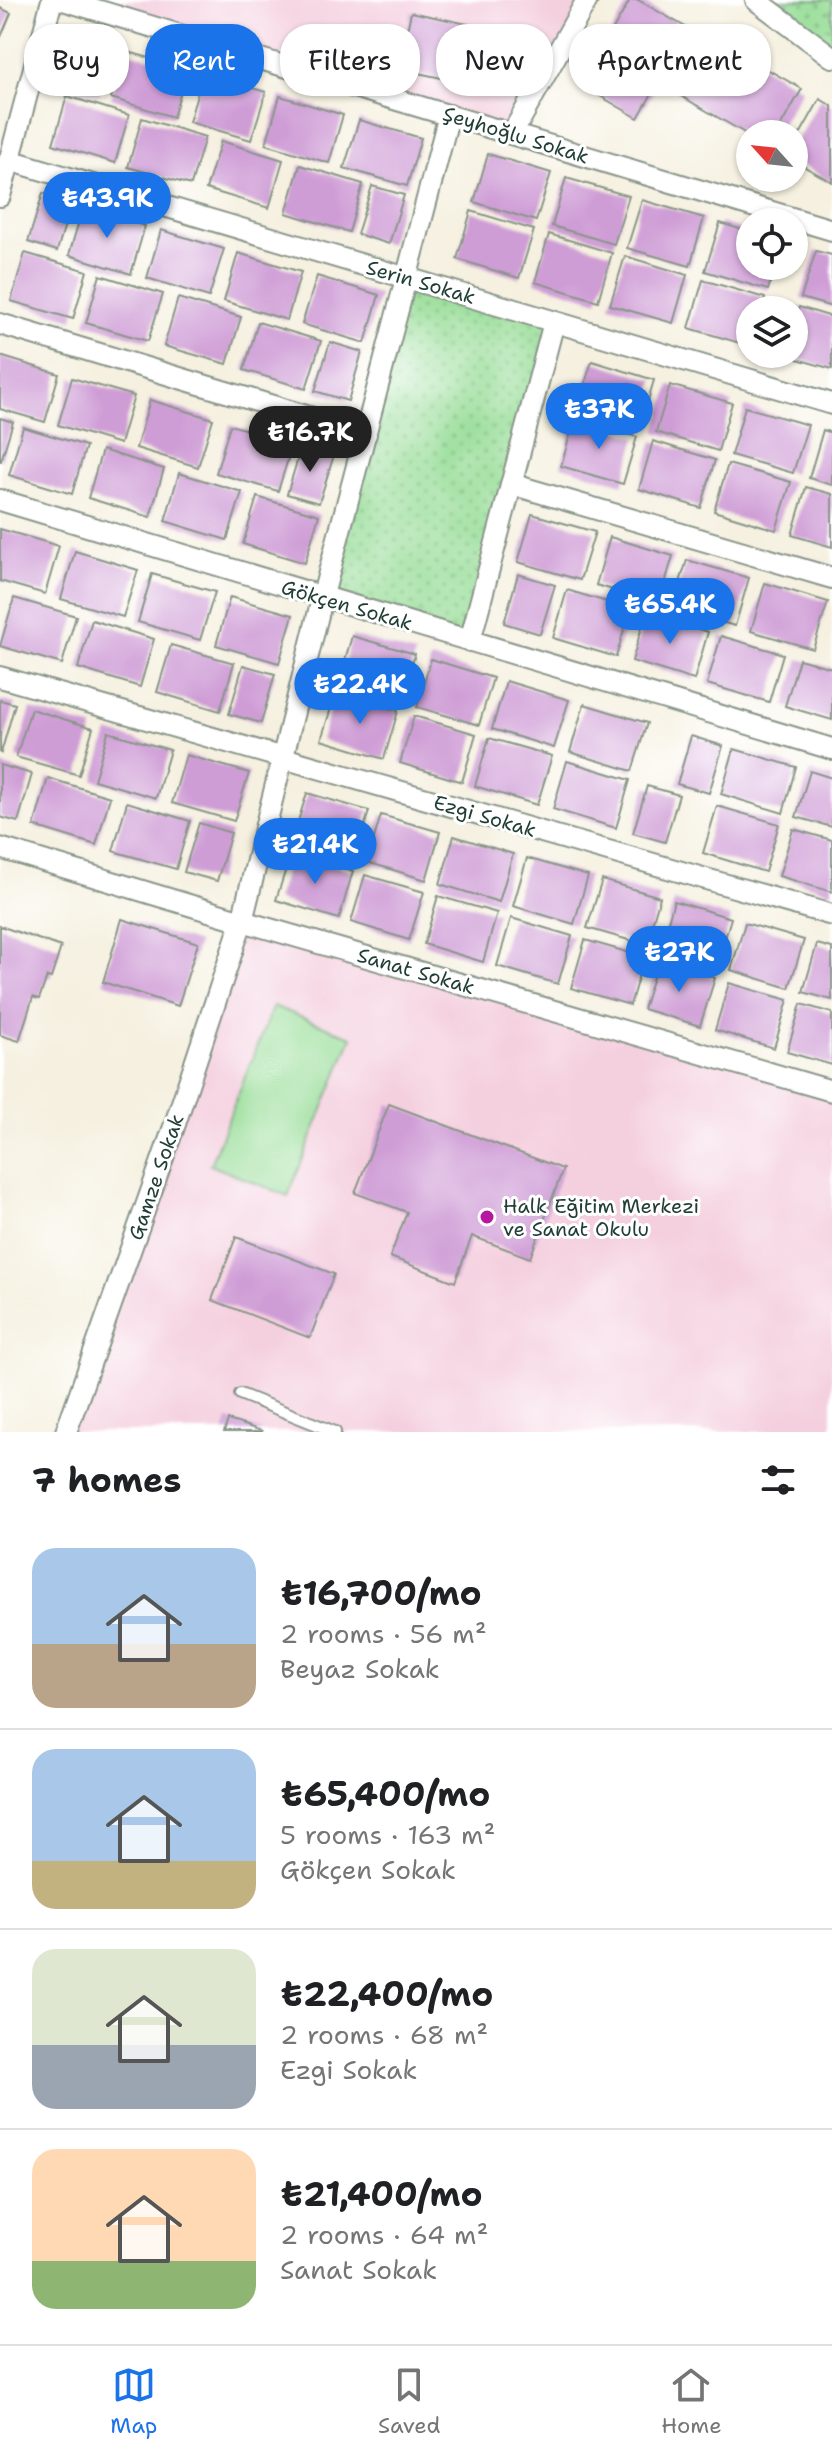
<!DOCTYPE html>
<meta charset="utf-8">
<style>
:root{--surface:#fff;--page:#f6f6f6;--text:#202124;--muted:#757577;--line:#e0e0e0;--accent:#1a73e8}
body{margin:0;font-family:"Shantell Sans",sans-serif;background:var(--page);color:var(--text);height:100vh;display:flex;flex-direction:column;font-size:30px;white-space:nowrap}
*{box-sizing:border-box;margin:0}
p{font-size:26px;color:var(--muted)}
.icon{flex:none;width:44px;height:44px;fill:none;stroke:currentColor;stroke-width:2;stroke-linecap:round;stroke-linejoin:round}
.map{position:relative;height:1432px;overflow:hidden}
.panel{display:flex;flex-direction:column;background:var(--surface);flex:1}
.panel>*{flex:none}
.guide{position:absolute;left:24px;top:24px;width:784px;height:72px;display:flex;gap:16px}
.needle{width:52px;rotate:297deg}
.tools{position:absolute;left:736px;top:120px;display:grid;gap:16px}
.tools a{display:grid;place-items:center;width:72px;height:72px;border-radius:50%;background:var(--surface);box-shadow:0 2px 6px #0004;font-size:40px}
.price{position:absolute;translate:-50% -68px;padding:0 18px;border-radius:28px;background:var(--accent);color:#fff;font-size:26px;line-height:52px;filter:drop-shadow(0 2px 4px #0008)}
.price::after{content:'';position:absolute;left:50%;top:48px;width:24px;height:18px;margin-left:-12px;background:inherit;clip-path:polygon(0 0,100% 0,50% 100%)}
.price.on{background:#222;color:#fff}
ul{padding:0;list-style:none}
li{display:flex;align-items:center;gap:24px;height:200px;padding:0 32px}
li+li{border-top:2px solid var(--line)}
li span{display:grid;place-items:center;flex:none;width:224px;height:160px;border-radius:24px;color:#555}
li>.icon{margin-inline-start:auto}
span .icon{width:96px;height:96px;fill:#fffc;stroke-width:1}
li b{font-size:34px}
h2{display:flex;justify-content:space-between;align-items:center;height:96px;padding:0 32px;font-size:34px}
.chip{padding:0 28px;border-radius:32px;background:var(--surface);box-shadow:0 2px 6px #0004;font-size:28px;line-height:72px}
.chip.on{background:var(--accent);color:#fff}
.tab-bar{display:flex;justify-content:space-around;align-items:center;height:112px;border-top:2px solid var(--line);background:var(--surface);font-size:22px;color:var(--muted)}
.tab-bar a{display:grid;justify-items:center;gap:4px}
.tab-bar .on{color:var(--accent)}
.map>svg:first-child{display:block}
.built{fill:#f4cfde}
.grass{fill:url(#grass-dots);stroke:#5b8d66;stroke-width:2}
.pitch{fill:#97dd97;stroke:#5b8d66;stroke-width:2}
.building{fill:#cf9dd6}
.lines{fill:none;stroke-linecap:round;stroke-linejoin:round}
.service-casing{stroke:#8a968a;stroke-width:14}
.minor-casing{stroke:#8a968a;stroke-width:24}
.service{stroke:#fff;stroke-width:10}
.minor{stroke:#fff;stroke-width:20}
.poi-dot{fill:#b5179e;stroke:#fff;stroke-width:3}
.labels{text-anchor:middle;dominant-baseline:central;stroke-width:6;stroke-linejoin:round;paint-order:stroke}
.street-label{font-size:20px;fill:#1f3d34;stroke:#fff}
.poi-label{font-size:20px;fill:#1f3d34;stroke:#fff;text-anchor:start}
</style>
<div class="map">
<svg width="832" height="1432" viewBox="0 0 832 1432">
<defs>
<pattern id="grass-dots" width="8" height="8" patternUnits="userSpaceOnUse" patternTransform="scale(2)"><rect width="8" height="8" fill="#97dd97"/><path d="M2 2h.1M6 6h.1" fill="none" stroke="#7bb47c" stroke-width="1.8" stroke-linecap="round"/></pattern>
</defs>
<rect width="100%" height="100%" fill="#fff"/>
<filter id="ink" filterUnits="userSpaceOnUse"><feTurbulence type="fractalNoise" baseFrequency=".0125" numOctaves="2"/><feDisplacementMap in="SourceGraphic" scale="16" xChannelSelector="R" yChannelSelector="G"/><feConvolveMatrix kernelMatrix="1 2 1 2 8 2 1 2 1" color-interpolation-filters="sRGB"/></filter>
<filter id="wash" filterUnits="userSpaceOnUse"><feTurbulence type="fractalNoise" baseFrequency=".006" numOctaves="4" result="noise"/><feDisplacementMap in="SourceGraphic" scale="32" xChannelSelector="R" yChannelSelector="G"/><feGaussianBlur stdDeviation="1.8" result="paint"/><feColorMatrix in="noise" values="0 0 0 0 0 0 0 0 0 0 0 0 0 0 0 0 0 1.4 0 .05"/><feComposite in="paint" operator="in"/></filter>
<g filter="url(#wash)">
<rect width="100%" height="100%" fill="#f5f0df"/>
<g class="built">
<polygon points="63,0 587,0 512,134"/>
<polygon points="242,921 832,1091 832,1432 66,1432"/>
</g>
<g class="grass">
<polygon points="756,0 832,0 832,57"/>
<polygon points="406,278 554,322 470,641 322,599"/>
</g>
<polygon class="pitch" points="273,1006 352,1037 288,1196 210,1165"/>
<g id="blocks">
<g class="building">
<polygon points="630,0 638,0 689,29 638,118 581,85"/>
<polygon points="0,8 11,13 0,39"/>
<polygon points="411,12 510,33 498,90 399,69"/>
<polygon points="85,36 114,45 99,94 70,86"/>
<polygon points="714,39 802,89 776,134 750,134 750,136 681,96"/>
<polygon points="125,51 188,69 173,117 111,98"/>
<polygon points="203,74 266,92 251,140 189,122"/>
<polygon points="67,96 129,115 115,163 53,144"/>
<polygon points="280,96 343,115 329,163 266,144"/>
<polygon points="820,99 832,106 832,182 794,161 794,145"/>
<polygon points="142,118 205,137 191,185 128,167"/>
<polygon points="359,120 421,138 407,186 344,168"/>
<polygon points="221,141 283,160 269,208 206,189"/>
<polygon points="488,154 551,173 536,221 474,202"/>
<polygon points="300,165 363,184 349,232 286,213"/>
<polygon points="566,178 629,196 614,244 552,226"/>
<polygon points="372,186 404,195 389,244 357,234"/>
<polygon points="43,193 72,201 57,251 28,242"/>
<polygon points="642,200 704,218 690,266 627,248"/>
<polygon points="83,207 145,226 131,274 69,255"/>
<polygon points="471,211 534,230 519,278 457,259"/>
<polygon points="720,223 750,232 750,266 775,266 768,290 705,271"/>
<polygon points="161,230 224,249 209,297 147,278"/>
<polygon points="549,234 612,253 598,301 535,282"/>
<polygon points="816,251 832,255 832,307 801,298"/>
<polygon points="25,253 87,271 73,319 11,301"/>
<polygon points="238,253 301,272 287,320 224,301"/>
<polygon points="625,256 687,275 673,323 610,305"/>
<polygon points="100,275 163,294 148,341 86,323"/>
<polygon points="317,276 379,295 365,343 302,324"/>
<polygon points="703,280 765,298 762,310 750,310 750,346 689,328"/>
<polygon points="178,298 241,317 227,364 164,346"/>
<polygon points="799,307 832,317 832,369 783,355 794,354 794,323"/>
<polygon points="258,322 321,341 306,389 244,370"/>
<polygon points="330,342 362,352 348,401 315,391"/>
<polygon points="0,356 59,374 45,422 0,409"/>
<polygon points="592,361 654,380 640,428 577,409"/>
<polygon points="72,378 134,396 120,444 58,425"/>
<polygon points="670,385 732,403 718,451 656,432"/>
<polygon points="150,400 213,419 198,467 136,448"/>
<polygon points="745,407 808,425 793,473 731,455"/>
<polygon points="0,418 13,422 1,461 0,461"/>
<polygon points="575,418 637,437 623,484 561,466"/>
<polygon points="230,425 293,443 278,491 216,473"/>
<polygon points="23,427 86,446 72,494 9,475"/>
<polygon points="823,430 832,433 832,485 809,478"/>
<polygon points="653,441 715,460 701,508 639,489"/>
<polygon points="302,445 334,455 319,503 287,494"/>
<polygon points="102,450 164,469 150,517 88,498"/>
<polygon points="728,464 791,482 776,530 714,511"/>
<polygon points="179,473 242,492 227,540 165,521"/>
<polygon points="806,487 832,494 832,547 792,535"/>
<polygon points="257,497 319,515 305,563 243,544"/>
<polygon points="532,514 595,532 580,580 518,562"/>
<polygon points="0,529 59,546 45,594 0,581"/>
<polygon points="610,537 673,556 659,603 596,585"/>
<polygon points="75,551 138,570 123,617 61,599"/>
<polygon points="687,560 749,578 735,626 672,608"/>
<polygon points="152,574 215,592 200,640 138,622"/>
<polygon points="518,574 555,585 540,634 504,623"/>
<polygon points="765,583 828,602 813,649 751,631"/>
<polygon points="567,590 630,609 616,657 553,638"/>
<polygon points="230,597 293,615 279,663 216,645"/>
<polygon points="14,598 76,616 62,664 0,646"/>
<polygon points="646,613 708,632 694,680 632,661"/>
<polygon points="92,620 154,639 140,687 78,668"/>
<polygon points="352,636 415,654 401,702 338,684"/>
<polygon points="721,636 783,654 769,702 707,684"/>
<polygon points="171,645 234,663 220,711 157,692"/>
<polygon points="431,659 493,678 479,725 417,707"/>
<polygon points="799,659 832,668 832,720 785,706"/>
<polygon points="243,665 275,674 261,723 229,714"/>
<polygon points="506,681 569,700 554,748 492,729"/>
<polygon points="336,692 398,711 384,759 321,740"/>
<polygon points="0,700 15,704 1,753 0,752"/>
<polygon points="584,704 647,723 632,771 570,752"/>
<polygon points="31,709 93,728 79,775 16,757"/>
<polygon points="414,716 476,734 462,782 400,763"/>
<polygon points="108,732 170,750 156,798 94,780"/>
<polygon points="691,736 723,746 709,793 677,784"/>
<polygon points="489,738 552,756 537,805 475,786"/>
<polygon points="734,749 796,767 783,813 721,794"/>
<polygon points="186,755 249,773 234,821 172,803"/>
<polygon points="567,761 630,780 616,828 553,809"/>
<polygon points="0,765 32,774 18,822 0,817"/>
<polygon points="810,771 832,778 832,827 796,817"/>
<polygon points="48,778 110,797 96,845 34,826"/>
<polygon points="647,786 679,795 665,842 633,833"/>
<polygon points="307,793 369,811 355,859 292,840"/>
<polygon points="127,802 190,821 176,869 113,851"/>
<polygon points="717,806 779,824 765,872 703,853"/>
<polygon points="381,815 440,832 426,880 367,862"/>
<polygon points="199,823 231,833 217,881 184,872"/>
<polygon points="793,829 832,840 832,892 779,876"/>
<polygon points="454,836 513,854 499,902 440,884"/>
<polygon points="291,853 353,871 339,919 276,900"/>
<polygon points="527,858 588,876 574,924 513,906"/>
<polygon points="365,875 424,892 409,940 351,922"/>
<polygon points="602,880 660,897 646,945 587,928"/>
<polygon points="438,896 497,913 483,962 424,944"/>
<polygon points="674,901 731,918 717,966 660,949"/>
<polygon points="511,918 572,936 558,984 497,966"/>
<polygon points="122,919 198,943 178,1006 103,982"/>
<polygon points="745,923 804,940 789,988 731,970"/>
<polygon points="0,926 61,947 51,978 47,977 39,999 33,997 19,1041 0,1035"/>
<polygon points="585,940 644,957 630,1005 571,988"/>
<polygon points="817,944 832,948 832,1000 803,992"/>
<polygon points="658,961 715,978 700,1026 643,1009"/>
<polygon points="729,983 788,1000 774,1048 715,1030"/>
<polygon points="801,1004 832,1013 832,1065 787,1052"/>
<polygon points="389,1104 563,1169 530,1258 472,1236 455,1282 390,1257 407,1212 355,1193"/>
<polygon points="236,1237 334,1274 310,1338 212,1300"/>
<polygon points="228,1420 262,1431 262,1432 224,1432"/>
</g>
</g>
</g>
<g filter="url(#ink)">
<use href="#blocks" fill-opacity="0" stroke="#8a968a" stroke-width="2"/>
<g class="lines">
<g class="service-casing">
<polyline id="service" points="240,1394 335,1432"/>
</g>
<g class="minor-casing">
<g id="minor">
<polyline points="63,0 832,230"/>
<polyline points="756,0 832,57"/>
<polyline points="512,134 587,0"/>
<polyline points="9,160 832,404"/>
<polyline points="0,196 52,0"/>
<polyline points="0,324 366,434"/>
<polyline points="511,484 832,578"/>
<path d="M0,500c277,85 555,166 832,249"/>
<polyline points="470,641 554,322"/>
<polyline points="0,677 832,915"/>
<polyline points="0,848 242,921 832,1091"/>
<polyline points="66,1432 175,1124 242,921 322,599 449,115"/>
</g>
</g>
<use href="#service" class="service"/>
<use href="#minor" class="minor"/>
</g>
</g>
<circle class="poi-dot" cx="487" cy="1217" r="8"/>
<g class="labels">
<g class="street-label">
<text transform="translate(516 135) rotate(17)">Şeyhoğlu Sokak</text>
<text transform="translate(421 282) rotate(16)">Serin Sokak</text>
<text transform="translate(347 605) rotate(16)">Gökçen Sokak</text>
<text transform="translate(485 816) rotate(16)">Ezgi Sokak</text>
<text transform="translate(416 971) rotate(16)">Sanat Sokak</text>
<text transform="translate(156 1177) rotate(-71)">Gamze Sokak</text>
</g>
<g class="poi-label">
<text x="503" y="1206">Halk Eğitim Merkezi<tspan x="503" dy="23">ve Sanat Okulu</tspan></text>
</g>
</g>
</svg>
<div class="tools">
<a><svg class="needle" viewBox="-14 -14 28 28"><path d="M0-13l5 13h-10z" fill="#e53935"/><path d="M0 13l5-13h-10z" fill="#757577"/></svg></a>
<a><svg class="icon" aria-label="locate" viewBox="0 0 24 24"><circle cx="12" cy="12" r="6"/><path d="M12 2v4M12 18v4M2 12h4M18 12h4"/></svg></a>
<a><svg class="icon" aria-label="layers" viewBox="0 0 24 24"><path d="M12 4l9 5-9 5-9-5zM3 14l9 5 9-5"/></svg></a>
</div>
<b class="price" style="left:107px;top:240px">₺43.9K</b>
<b class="price" style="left:599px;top:451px">₺37K</b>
<b class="price on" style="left:310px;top:474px">₺16.7K</b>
<b class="price" style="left:670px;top:646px">₺65.4K</b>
<b class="price" style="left:360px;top:726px">₺22.4K</b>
<b class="price" style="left:315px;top:886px">₺21.4K</b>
<b class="price" style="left:679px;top:994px">₺27K</b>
<div class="guide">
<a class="chip">Buy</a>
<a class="chip on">Rent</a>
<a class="chip">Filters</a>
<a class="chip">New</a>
<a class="chip">Apartment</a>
</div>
</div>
<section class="panel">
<h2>7 homes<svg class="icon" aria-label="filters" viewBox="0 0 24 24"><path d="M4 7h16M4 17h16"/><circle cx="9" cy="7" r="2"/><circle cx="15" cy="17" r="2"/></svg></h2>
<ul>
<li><span style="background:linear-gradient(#a9c7e8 60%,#b9a48a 0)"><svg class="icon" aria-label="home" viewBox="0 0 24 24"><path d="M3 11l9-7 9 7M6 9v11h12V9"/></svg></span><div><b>₺16,700/mo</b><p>2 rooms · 56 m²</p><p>Beyaz Sokak</p></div></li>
<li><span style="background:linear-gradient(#a9c7e8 70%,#c2b280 0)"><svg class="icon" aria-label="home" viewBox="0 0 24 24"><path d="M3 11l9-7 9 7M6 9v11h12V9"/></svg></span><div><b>₺65,400/mo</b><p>5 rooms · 163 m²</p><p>Gökçen Sokak</p></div></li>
<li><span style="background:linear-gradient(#dfe7d0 60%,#9aa5b1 0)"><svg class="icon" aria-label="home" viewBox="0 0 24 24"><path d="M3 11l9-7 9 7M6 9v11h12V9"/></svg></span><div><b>₺22,400/mo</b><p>2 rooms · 68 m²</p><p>Ezgi Sokak</p></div></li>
<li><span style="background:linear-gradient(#ffd9b3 70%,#8fb573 0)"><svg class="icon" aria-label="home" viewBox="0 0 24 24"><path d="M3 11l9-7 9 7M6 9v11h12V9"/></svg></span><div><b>₺21,400/mo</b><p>2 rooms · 64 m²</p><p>Sanat Sokak</p></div></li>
</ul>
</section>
<nav class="tab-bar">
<a class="on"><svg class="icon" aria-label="map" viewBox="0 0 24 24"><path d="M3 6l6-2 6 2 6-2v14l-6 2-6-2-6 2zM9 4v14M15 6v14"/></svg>Map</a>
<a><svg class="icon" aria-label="saved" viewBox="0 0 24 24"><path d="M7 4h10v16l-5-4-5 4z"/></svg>Saved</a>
<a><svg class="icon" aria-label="home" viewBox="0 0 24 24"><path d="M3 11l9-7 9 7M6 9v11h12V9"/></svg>Home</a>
</nav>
